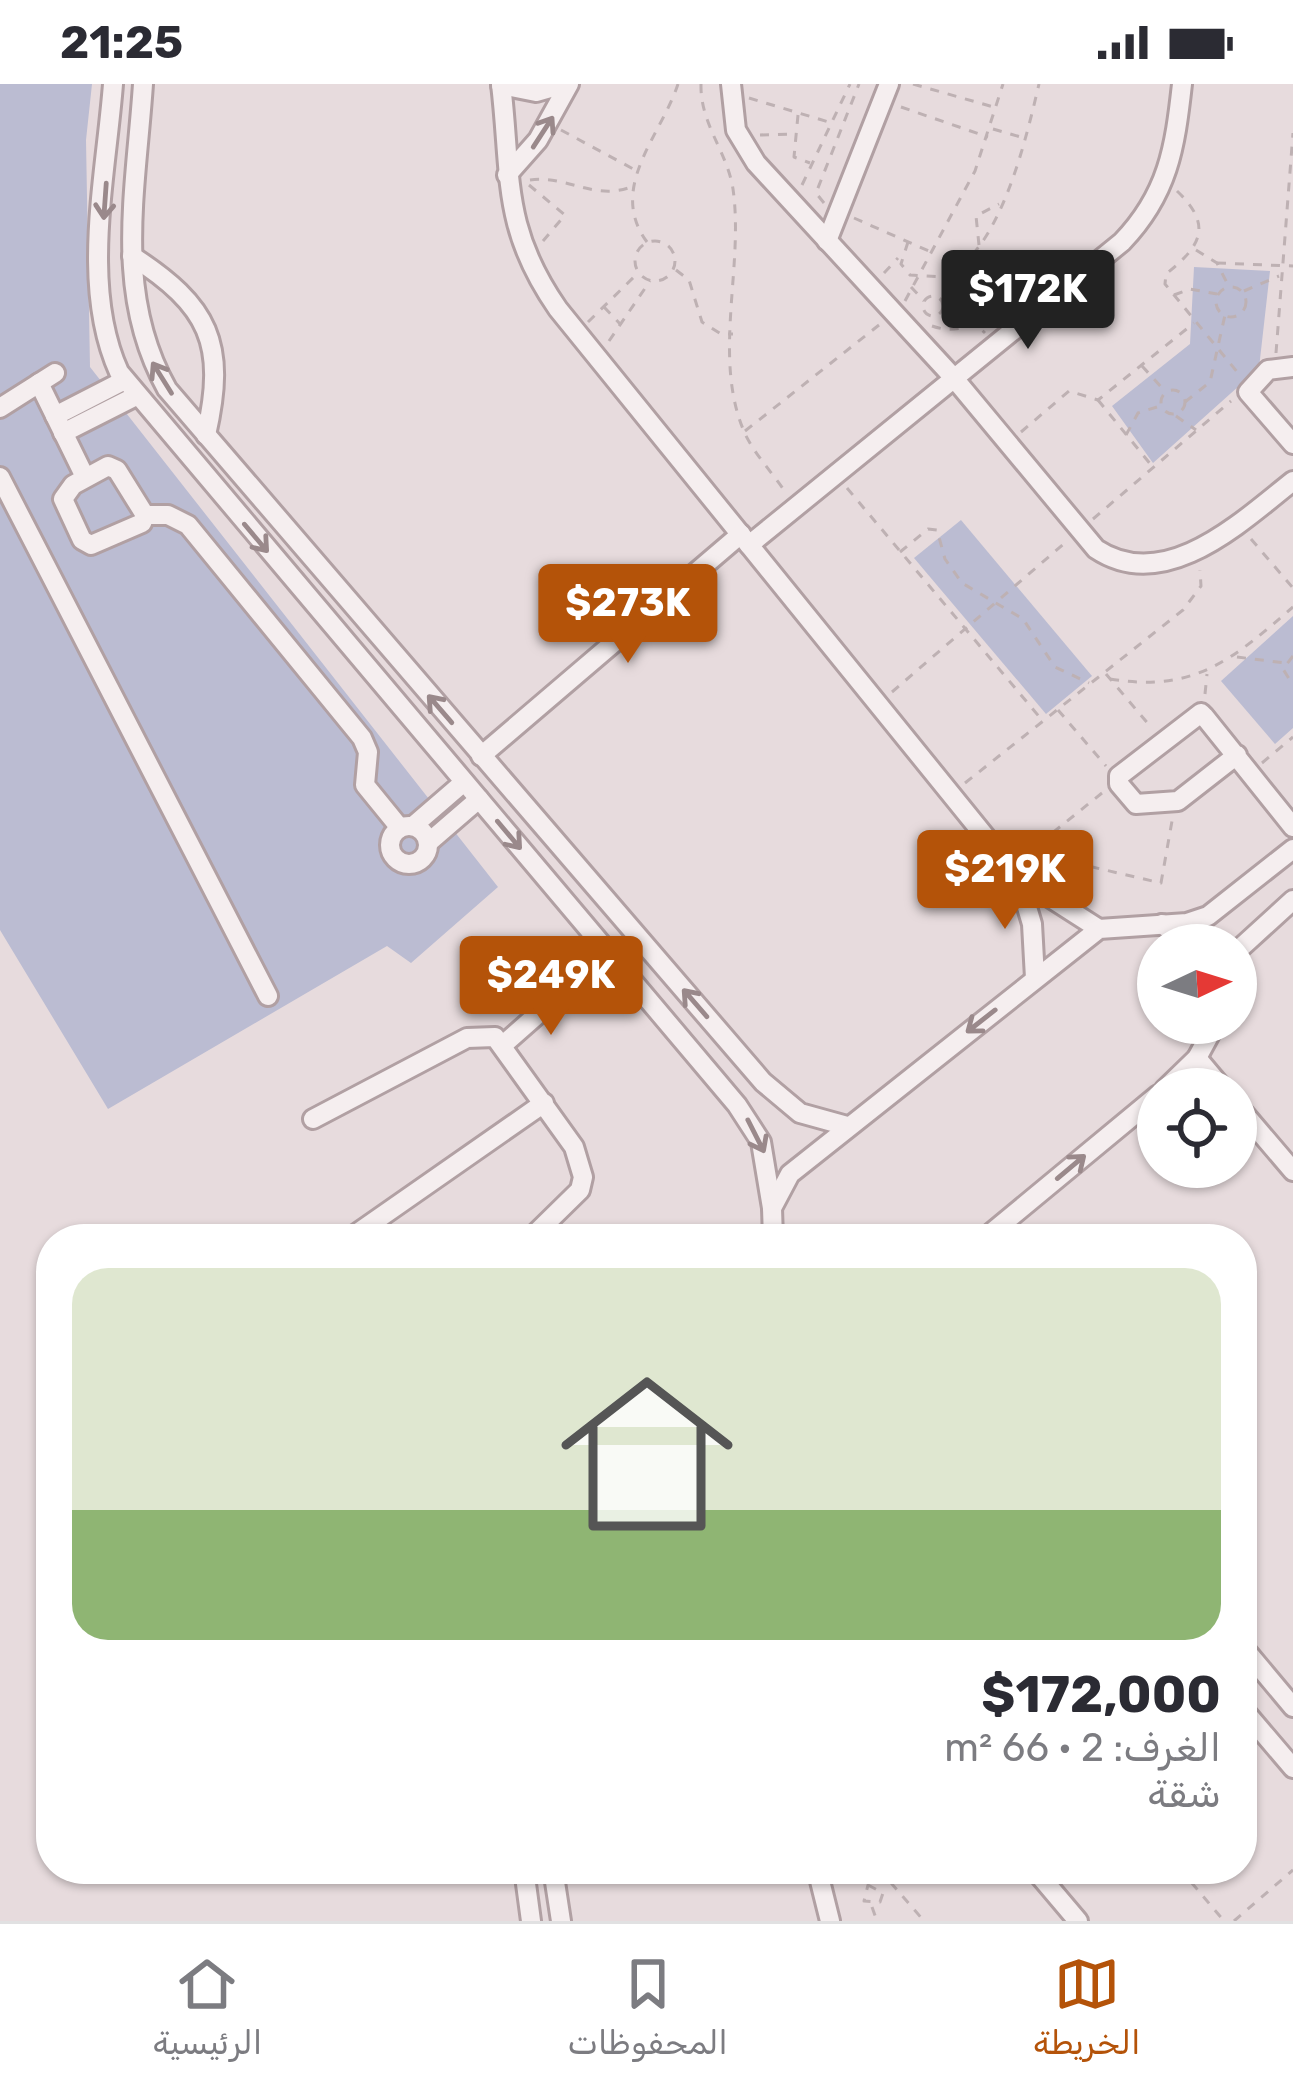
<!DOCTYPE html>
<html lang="ar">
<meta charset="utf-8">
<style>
:root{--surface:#fff;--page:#f7f7f7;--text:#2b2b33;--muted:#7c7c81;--line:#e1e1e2;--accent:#b45309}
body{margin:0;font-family:Rubik,Vazirmatn,sans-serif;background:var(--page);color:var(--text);direction:rtl;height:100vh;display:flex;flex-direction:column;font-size:45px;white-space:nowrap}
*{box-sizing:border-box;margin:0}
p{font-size:39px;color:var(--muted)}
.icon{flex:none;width:66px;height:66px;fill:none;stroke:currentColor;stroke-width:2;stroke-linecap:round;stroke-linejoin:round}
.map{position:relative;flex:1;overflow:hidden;direction:ltr}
.side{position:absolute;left:36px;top:1140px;width:1221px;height:660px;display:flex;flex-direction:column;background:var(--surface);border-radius:48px;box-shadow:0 3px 9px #0004;direction:rtl}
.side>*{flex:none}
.needle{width:78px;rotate:86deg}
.tools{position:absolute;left:1137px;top:840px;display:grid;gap:24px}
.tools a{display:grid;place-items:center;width:120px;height:120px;border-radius:50%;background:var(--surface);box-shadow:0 3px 9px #0004;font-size:60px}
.price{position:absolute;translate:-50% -102px;padding:0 27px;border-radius:12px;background:var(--accent);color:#fff;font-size:39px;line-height:78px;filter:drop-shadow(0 3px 6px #0008)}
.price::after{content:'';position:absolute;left:50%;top:72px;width:36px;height:27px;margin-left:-18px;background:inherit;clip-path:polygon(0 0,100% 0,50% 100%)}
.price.active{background:#222;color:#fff}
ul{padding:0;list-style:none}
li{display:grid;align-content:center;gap:24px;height:636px;padding:0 36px}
li span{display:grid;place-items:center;height:372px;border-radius:36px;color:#555}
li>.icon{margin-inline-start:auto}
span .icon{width:216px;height:216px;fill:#fffc;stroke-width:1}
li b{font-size:51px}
.status{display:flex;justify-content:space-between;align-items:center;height:84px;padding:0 60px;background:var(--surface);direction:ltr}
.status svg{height:33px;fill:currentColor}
.dock{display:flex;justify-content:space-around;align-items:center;height:168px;border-top:3px solid var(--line);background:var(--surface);font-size:33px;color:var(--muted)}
.dock a{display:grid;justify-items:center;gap:6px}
.dock .active{color:var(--accent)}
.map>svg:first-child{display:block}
.green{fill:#bbbcd2}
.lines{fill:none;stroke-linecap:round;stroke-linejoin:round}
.minor-casing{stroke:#b1a0a3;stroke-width:24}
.path{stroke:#beb1b3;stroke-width:3;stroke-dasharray:9 9;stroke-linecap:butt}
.minor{stroke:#f5eeef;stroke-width:18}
.oneway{stroke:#9a898b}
</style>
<div class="status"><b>21:25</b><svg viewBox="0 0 49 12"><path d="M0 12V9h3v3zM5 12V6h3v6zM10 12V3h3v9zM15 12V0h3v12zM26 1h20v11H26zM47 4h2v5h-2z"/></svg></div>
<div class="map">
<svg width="1293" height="1837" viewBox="0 0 1293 1837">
<rect width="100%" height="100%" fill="#e7dbdd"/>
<g class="green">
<polygon points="0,0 92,0 86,56 90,283 498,803 411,879 387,862 108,1025 0,846"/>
<polygon points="1194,183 1270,187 1259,284 1153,379 1112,322 1190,260"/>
<polygon points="961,436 1092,592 1046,630 914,474"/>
<polygon points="1293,532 1293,644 1275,660 1221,597"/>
</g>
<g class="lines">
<g class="minor-casing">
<g id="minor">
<path d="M113,0c-7,92 -33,202 6,288l618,733 24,37 11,66"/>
<path d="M143,0c-7,106 -30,209 24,305l596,693 37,31 47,13"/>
<path d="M501,0c11,93 0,143 57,225l460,568 81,52"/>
<path d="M731,0l5,46 20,33 197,214 143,172c69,46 145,-27 197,-68"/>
<polyline points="501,1 536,8 564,0"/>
<polyline points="507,91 538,56 569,0"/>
<polyline points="827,157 889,0"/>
<path d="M132,172c77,50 95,87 74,179"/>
<polyline points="1293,283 1268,286 1248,308 1293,360"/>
<polyline points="39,299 85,393"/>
<polyline points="0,324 55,289"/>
<polyline points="55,332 125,296"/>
<polyline points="63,349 136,312"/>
<polygon points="108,382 117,386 145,431 142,439 91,461 82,456 63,415 73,401"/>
<polyline points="0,393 268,912"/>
<polyline points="145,431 168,431 188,441 362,654 368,668 365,701 400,744"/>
<path d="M749,461l373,-303c46,-48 53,-94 60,-158"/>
<polyline points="1237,671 1178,717 1136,720 1119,700 1119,692 1201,629 1204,632 1293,743"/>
<polyline points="481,672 741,450"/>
<polyline points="413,742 464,698"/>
<circle cx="409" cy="761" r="19"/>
<polyline points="428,759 479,715"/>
<polyline points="1018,793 1032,840 1035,894"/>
<polyline points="1162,840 1190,861"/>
<polyline points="1236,868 1293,816"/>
<polyline points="504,960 563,908"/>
<polyline points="1197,974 1223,1005"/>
<polyline points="1165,1005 1197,974 1216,939"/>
<polyline points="1236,1020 1293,1087"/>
<polyline points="313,1035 467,954 495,953 574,1063 583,1093 580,1106 530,1155"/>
<polyline points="349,1155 544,1019"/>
<polyline points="773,1155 772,1124 790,1090 1099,845 1187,839 1208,832 1293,765"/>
<polyline points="984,1155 1158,1011"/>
<polyline points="1242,1562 1293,1623"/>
<polyline points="1242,1624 1293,1684"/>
<polyline points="524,1785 531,1837"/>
<polyline points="553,1785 561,1837"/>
<polyline points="817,1785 830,1837"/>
<polyline points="1034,1785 1078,1837"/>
</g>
</g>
<g class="path">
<path d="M701,0c-1,40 26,67 32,105 11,77 -20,166 10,240 8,21 28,42 41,61"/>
<polyline points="913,0 997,24"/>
<polyline points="749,14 832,39"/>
<polyline points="901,23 988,53"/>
<polyline points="798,31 794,73 810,79"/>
<polyline points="993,45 1024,54"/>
<polyline points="561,46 637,87"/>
<polyline points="760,51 792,50"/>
<path d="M530,96c37,-5 64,21 101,7"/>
<polyline points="529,101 565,131 543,157"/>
<polyline points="802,101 850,0"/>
<path d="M1177,107c37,35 23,56 -11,83l-1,10 73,89"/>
<polyline points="824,119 816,109 859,0"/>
<polyline points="854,134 931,168"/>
<circle cx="655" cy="177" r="20"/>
<path d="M647,158c-40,-54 14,-106 31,-158"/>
<path d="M908,158l-7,22 9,11 33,2c57,-23 83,-138 96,-193"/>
<polyline points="979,161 976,132 999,120"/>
<polyline points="1196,166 1217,179 1228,201"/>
<polyline points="973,173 1044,194"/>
<polyline points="1217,179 1293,182"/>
<polyline points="676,186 689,196 702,238 721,250 733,250"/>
<polyline points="884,189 898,174"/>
<polyline points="911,203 924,217"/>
<circle cx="1231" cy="218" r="15"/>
<polyline points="1244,207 1279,192"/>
<polyline points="977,209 990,225"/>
<polyline points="1174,211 1190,205 1217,210"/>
<circle cx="933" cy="222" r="10"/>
<polyline points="940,215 954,220 985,249"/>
<polyline points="905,217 975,87 1003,0"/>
<polyline points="958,222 1002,186"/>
<polyline points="604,223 621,241"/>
<polyline points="588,238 637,190"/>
<path d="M932,242c42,15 75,-26 105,-50"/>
<polyline points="609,257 650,197"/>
<polyline points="1276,269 1293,49"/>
<polyline points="1142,282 1164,306"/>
<circle cx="1173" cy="318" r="12"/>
<polyline points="1098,316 1152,382"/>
<polyline points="1185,318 1210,298 1225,231"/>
<polyline points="1176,332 1196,346"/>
<polyline points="745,347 879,241"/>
<polyline points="1021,348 1069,307 1098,316 1194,239"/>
<polyline points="1126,351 1138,329 1160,322"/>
<polyline points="847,404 1042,636"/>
<polyline points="1093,435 1231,317"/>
<polyline points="1251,455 1293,504"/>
<polyline points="900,468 928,445 937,446 945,475 962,499 1023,535 1055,583 1089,599"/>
<polyline points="1293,572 1283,585 1293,601"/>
<polyline points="1237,573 1285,579"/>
<polyline points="1106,590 1150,642"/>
<path d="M1110,595c85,14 123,-20 183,-72"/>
<polyline points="892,608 1067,457"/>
<polyline points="1205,610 1207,590"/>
<polyline points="1058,626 1106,682"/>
<polyline points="1262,679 1293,653"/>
<polyline points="965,699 1183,526 1201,502 1200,486"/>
<polyline points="1048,752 1075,779 1161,799 1172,737"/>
<polyline points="1025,771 1102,709"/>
<polyline points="859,1785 867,1799"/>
<polyline points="879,1785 924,1837"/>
<polyline points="1180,1785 1224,1837"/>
<polygon points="868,1801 883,1809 880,1818 864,1817"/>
<polyline points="872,1823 877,1837"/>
<polyline points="1234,1837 1293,1786"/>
</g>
<use href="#minor" class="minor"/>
</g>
<defs><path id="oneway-shaft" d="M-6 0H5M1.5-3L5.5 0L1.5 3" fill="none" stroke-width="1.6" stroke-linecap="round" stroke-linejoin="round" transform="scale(3)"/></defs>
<g class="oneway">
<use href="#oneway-shaft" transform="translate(543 48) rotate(-57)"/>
<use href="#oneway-shaft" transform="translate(105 117) rotate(94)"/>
<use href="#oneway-shaft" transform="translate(162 294) rotate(-122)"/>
<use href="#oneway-shaft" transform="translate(256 454) rotate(50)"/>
<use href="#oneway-shaft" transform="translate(440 625) rotate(-131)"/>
<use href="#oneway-shaft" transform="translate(509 751) rotate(50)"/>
<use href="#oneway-shaft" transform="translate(695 919) rotate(-131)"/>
<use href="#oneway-shaft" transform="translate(981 937) rotate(142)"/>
<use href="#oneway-shaft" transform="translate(756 1052) rotate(63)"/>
<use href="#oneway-shaft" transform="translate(1071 1083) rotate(-40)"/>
</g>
</svg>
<div class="tools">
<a><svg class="needle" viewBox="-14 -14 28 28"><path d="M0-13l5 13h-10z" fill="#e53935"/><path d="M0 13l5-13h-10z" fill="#7c7c81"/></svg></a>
<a><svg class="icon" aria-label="locate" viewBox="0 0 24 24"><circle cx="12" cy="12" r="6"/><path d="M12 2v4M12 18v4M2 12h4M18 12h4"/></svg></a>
</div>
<b class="price active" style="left:1028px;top:268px">$172K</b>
<b class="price" style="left:628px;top:582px">$273K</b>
<b class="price" style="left:1005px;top:848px">$219K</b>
<b class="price" style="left:551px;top:954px">$249K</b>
<section class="side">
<ul>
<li><span style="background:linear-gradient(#dfe7d0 65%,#8fb573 0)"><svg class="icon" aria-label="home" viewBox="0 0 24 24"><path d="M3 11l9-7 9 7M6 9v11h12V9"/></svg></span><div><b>$172,000</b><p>الغرف: 2 · 66 m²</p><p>شقة</p></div></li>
</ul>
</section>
</div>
<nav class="dock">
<a class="active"><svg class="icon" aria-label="map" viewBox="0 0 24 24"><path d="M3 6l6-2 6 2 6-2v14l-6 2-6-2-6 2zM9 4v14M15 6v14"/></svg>الخريطة</a>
<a><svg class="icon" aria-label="saved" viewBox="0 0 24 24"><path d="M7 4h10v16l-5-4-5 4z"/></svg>المحفوظات</a>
<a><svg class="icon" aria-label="home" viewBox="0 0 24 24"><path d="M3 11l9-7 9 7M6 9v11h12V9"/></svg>الرئيسية</a>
</nav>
